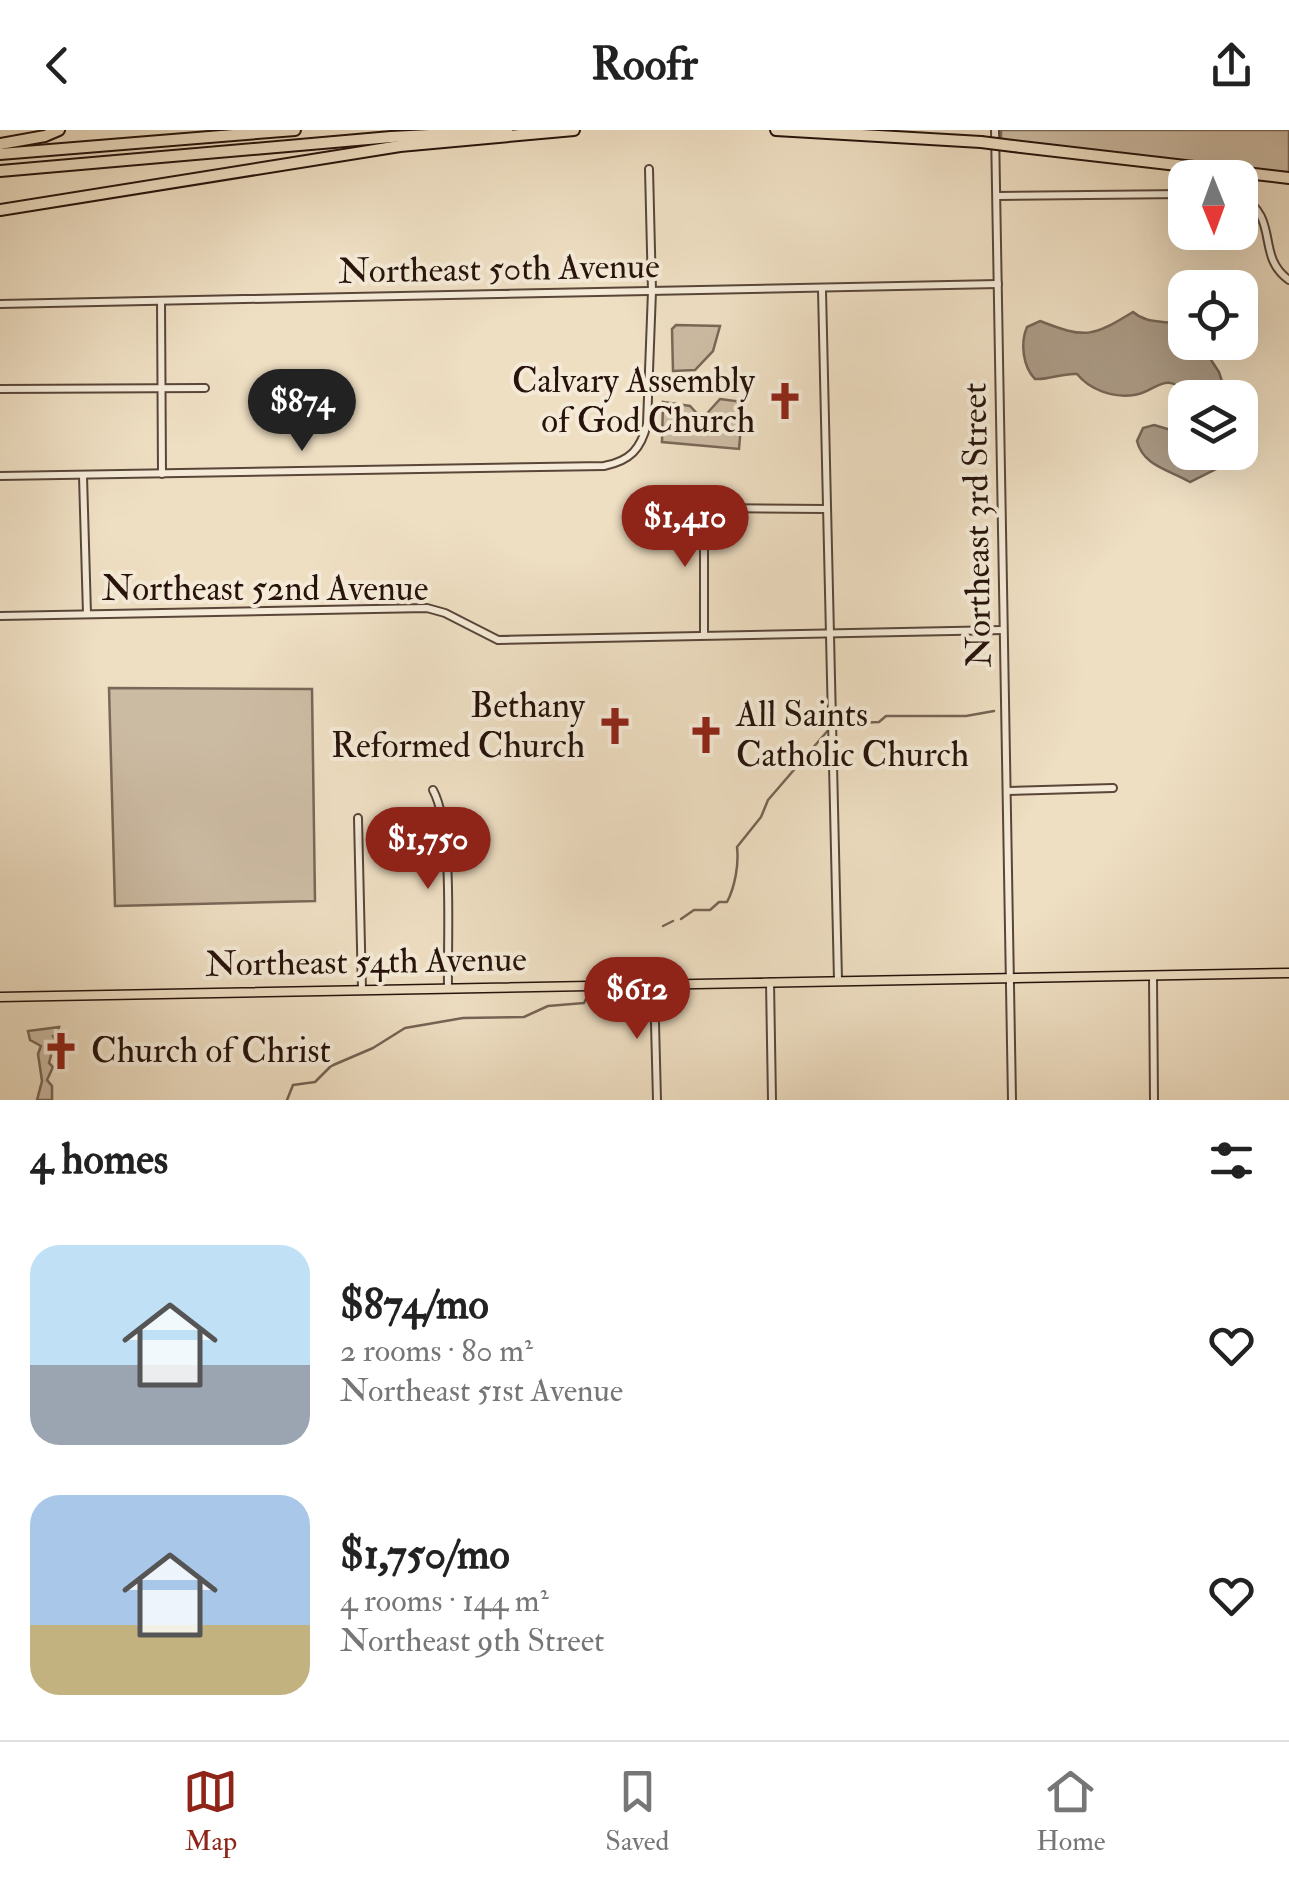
<!DOCTYPE html>
<meta charset="utf-8">
<style>
:root{--surface:#fff;--page:#f6f6f6;--text:#222;--muted:#767676;--line:#e0e0e0;--accent:#8f2418}
body{margin:0;font-family:"IM FELL Double Pica",serif;background:var(--page);color:var(--text);height:100vh;display:flex;flex-direction:column;font-size:38px;white-space:nowrap}
*{box-sizing:border-box;margin:0}
p{font-size:32px;color:var(--muted)}
.icon{flex:none;width:55px;height:55px;fill:none;stroke:currentColor;stroke-width:2;stroke-linecap:round;stroke-linejoin:round}
.map{position:relative;height:970px;overflow:hidden}
.side{display:flex;flex-direction:column;background:var(--surface);flex:1}
.side>*{flex:none}
.needle{width:65px;rotate:179deg}
.controls{position:absolute;left:1168px;top:30px;display:grid;gap:20px}
.controls a{display:grid;place-items:center;width:90px;height:90px;border-radius:20px;background:var(--surface);box-shadow:0 10px 40px #0002;font-size:50px}
.price{position:absolute;translate:-50% -85px;padding:0 22px;border-radius:35px;background:var(--accent);color:#fff;font-size:32px;line-height:65px;filter:drop-shadow(0 2px 5px #0008)}
.price::after{content:'';position:absolute;left:50%;top:60px;width:30px;height:22px;margin-left:-15px;background:inherit;clip-path:polygon(0 0,100% 0,50% 100%)}
.price.current{background:#222;color:#fff}
ul{padding:0;list-style:none}
li{display:flex;align-items:center;gap:30px;height:250px;padding:0 30px}
li span{display:grid;place-items:center;flex:none;width:280px;height:200px;border-radius:30px;color:#555}
li>.icon{margin-inline-start:auto}
span .icon{width:120px;height:120px;fill:#fffc;stroke-width:1}
li b{font-size:42px}
h2{display:flex;justify-content:space-between;align-items:center;height:120px;padding:0 30px;font-size:42px}
header{display:flex;justify-content:space-between;align-items:center;height:130px;padding:0 30px;background:var(--surface);font-size:45px;font-weight:700}
.dock{display:flex;justify-content:space-around;align-items:center;height:140px;border-top:2px solid var(--line);background:var(--surface);font-size:28px;color:var(--muted)}
.dock a{display:grid;justify-items:center;gap:5px}
.dock .current{color:var(--accent)}
.map>svg:first-child{display:block}
.green{fill:#ccbba3;stroke:#7a6757;stroke-width:2.5}
.water{fill:#aa9984;stroke:#766354;stroke-width:2.5}
.lines{fill:none;stroke-linecap:round;stroke-linejoin:round}
.stream{stroke:#766354;stroke-width:2.5}
.minor-casing{stroke:#594639;stroke-width:10}
.major-casing{stroke:#27130b;stroke-width:11}
.highway-casing{stroke:#27130b;stroke-width:14}
.minor{stroke:#f4ead7;stroke-width:6}
.major{stroke:#eedec2;stroke-width:8}
.highway{stroke:#eedec2;stroke-width:10}
.highway-bridge-casing{stroke:#27130b;stroke-width:14;stroke-linecap:butt}
.highway-bridge{stroke:#eedec2;stroke-width:10}
.labels{text-anchor:middle;dominant-baseline:central;stroke-width:8;stroke-linejoin:round;paint-order:stroke}
.street-label{font-size:35px;fill:#27130b;stroke:#f4ead7}
.poi-label{font-size:35px;fill:#27130b;stroke:#f4ead7;text-anchor:end}
</style>
<header><svg class="icon" aria-label="back" viewBox="0 0 24 24"><path d="M15 5l-7 7 7 7"/></svg>Roofr<svg class="icon" aria-label="share" viewBox="0 0 24 24"><path d="M12 15V3M7 8l5-5 5 5M5 13v7h14v-7"/></svg></header>
<div class="map">
<svg width="1289" height="970" viewBox="0 0 1289 970">
<rect width="100%" height="100%" fill="#eedec2"/>
<filter id="stains"><feTurbulence type="fractalNoise" baseFrequency=".002" numOctaves="4"/><feColorMatrix values="0 0 0 0 .2 0 0 0 0 .09 0 0 0 0 .02 0 0 0 .5 -.17"/></filter>
<radialGradient id="worn" r=".72"><stop offset=".6" stop-color="#630" stop-opacity="0"/><stop offset="1" stop-color="#630" stop-opacity=".3"/></radialGradient>
<g class="green">
<polygon points="1001,0 1289,0 1289,43 1210,38 1001,11"/>
<polygon points="676,195 720,196 713,221 695,240 673,241 672,199"/>
<polygon points="720,269 743,272 739,319 662,312 663,272 690,276 702,289"/>
<polygon points="109,558 312,559 315,771 115,776"/>
<polygon points="59,897 57,905 53,906 55,910 49,933 53,937 47,950 52,956 52,970 37,970 42,951 38,924 41,916 30,910 28,901"/>
</g>
<g class="water">
<path d="M1133,182c18,15 35,5 52,17v13l15,1 19,29 8,25h-37c-25,-30 -34,-4 -56,-2 -21,3 -44,-5 -57,-21 -16,-1 -27,6 -42,5 -12,-12 -15,-36 -8,-52l13,-6c46,18 52,16 93,-9z"/>
<path d="M1154,295l17,5 14,-1v23l42,1 -9,15 -28,14c-20,-12 -47,-16 -53,-41l6,-13z"/>
</g>
<g class="lines">
<g class="stream">
<polyline points="839,594 879,592 886,586 966,586 994,581"/>
<path d="M681,789l13,-9h16l9,-8h8c8,-15 12,-38 10,-55l24,-30 7,-17 62,-72"/>
<polyline points="663,796 673,791"/>
<polyline points="287,970 293,955 315,952 331,936 373,918 405,898 463,888 524,887 548,876 584,873 587,867"/>
</g>
<g class="minor-casing">
<g id="minor">
<polyline points="995,0 1012,970"/>
<polyline points="997,66 1185,64"/>
<path d="M1240,66c41,22 15,60 49,84"/>
<polyline points="822,160 838,850"/>
<polyline points="161,171 162,344"/>
<polyline points="0,174 998,154"/>
<polyline points="0,259 205,258"/>
<path d="M0,346l604,-10c26,-5 37,-17 43,-42l5,-133 -3,-122"/>
<polyline points="83,346 87,484"/>
<polyline points="0,486 427,478 445,483 498,510 1003,500"/>
<polyline points="704,505 704,381 708,378 826,379"/>
<path d="M433,660c21,39 14,149 15,198"/>
<polyline points="1007,661 1113,658"/>
<polyline points="358,688 362,860"/>
<polyline points="1153,846 1154,970"/>
<polyline points="770,852 772,970"/>
<polyline points="654,854 657,970"/>
</g>
</g>
<g class="major-casing">
<polyline id="major" points="0,867 1289,843"/>
</g>
<g class="highway-casing">
<g id="highway">
<polyline points="776,0 981,12"/>
<polyline points="0,14 45,6 59,0"/>
<polyline points="1013,16 1289,48"/>
<polyline points="0,24 295,0"/>
<polyline points="0,41 391,7 507,1"/>
<polyline points="0,80 400,16 574,0"/>
</g>
</g>
<use href="#minor" class="minor"/>
<use href="#major" class="major"/>
<use href="#highway" class="highway"/>
<g class="highway-bridge-casing">
<polyline id="highway-bridge" points="981,12 1013,16"/>
</g>
<use href="#highway-bridge" class="highway-bridge"/>
</g>
<defs>
<g id="church-bare" transform="scale(3)"><path d="M-1.2-6h2.4v3.5h3.3v2.4h-3.3V6h-2.4V-.1h-3.3v-2.4h3.3Z" fill="#8f2418" stroke="#f4ead7" stroke-width="2.5" paint-order="stroke"/></g>
</defs>
<g fill-rule="evenodd">
<use href="#church-bare" x="785" y="271"/>
<use href="#church-bare" x="615" y="596"/>
<use href="#church-bare" x="706" y="605"/>
<use href="#church-bare" x="61" y="921"/>
</g>
<g class="labels">
<g class="street-label">
<text transform="translate(499 139) rotate(-1)">Northeast 50th Avenue</text>
<text transform="translate(977 395) rotate(-91)">Northeast 3rd Street</text>
<text x="265" y="459">Northeast 52nd Avenue</text>
<text transform="translate(366 832) rotate(-1)">Northeast 54th Avenue</text>
</g>
<g class="poi-label">
<text x="755" y="251">Calvary Assembly<tspan x="755" dy="40">of God Church</tspan></text>
<text x="585" y="576">Bethany<tspan x="585" dy="40">Reformed Church</tspan></text>
<text x="736" y="585" text-anchor="start">All Saints<tspan x="736" dy="40">Catholic Church</tspan></text>
<text x="91" y="921" text-anchor="start">Church of Christ</text>
</g>
</g>
<rect width="100%" height="100%" filter="url(#stains)"/>
<rect width="100%" height="100%" fill="url(#worn)"/>
</svg>
<div class="controls">
<a><svg class="needle" viewBox="-14 -14 28 28"><path d="M0-13l5 13h-10z" fill="#e53935"/><path d="M0 13l5-13h-10z" fill="#767676"/></svg></a>
<a><svg class="icon" aria-label="locate" viewBox="0 0 24 24"><circle cx="12" cy="12" r="6"/><path d="M12 2v4M12 18v4M2 12h4M18 12h4"/></svg></a>
<a><svg class="icon" aria-label="layers" viewBox="0 0 24 24"><path d="M12 4l9 5-9 5-9-5zM3 14l9 5 9-5"/></svg></a>
</div>
<b class="price current" style="left:302px;top:324px">$874</b>
<b class="price" style="left:685px;top:440px">$1,410</b>
<b class="price" style="left:428px;top:762px">$1,750</b>
<b class="price" style="left:637px;top:912px">$612</b>
</div>
<section class="side">
<h2>4 homes<svg class="icon" aria-label="filters" viewBox="0 0 24 24"><path d="M4 7h16M4 17h16"/><circle cx="9" cy="7" r="2"/><circle cx="15" cy="17" r="2"/></svg></h2>
<ul>
<li><span style="background:linear-gradient(#bfe0f5 60%,#9aa5b1 0)"><svg class="icon" aria-label="home" viewBox="0 0 24 24"><path d="M3 11l9-7 9 7M6 9v11h12V9"/></svg></span><div><b>$874/mo</b><p>2 rooms · 80 m²</p><p>Northeast 51st Avenue</p></div><svg class="icon" aria-label="heart" viewBox="0 0 24 24"><path d="M12 20l-8-8c-3-5 5-10 8-4 3-6 11-1 8 4z"/></svg></li>
<li><span style="background:linear-gradient(#a9c7e8 65%,#c2b280 0)"><svg class="icon" aria-label="home" viewBox="0 0 24 24"><path d="M3 11l9-7 9 7M6 9v11h12V9"/></svg></span><div><b>$1,750/mo</b><p>4 rooms · 144 m²</p><p>Northeast 9th Street</p></div><svg class="icon" aria-label="heart" viewBox="0 0 24 24"><path d="M12 20l-8-8c-3-5 5-10 8-4 3-6 11-1 8 4z"/></svg></li>
</ul>
</section>
<nav class="dock">
<a class="current"><svg class="icon" aria-label="map" viewBox="0 0 24 24"><path d="M3 6l6-2 6 2 6-2v14l-6 2-6-2-6 2zM9 4v14M15 6v14"/></svg>Map</a>
<a><svg class="icon" aria-label="saved" viewBox="0 0 24 24"><path d="M7 4h10v16l-5-4-5 4z"/></svg>Saved</a>
<a><svg class="icon" aria-label="home" viewBox="0 0 24 24"><path d="M3 11l9-7 9 7M6 9v11h12V9"/></svg>Home</a>
</nav>
